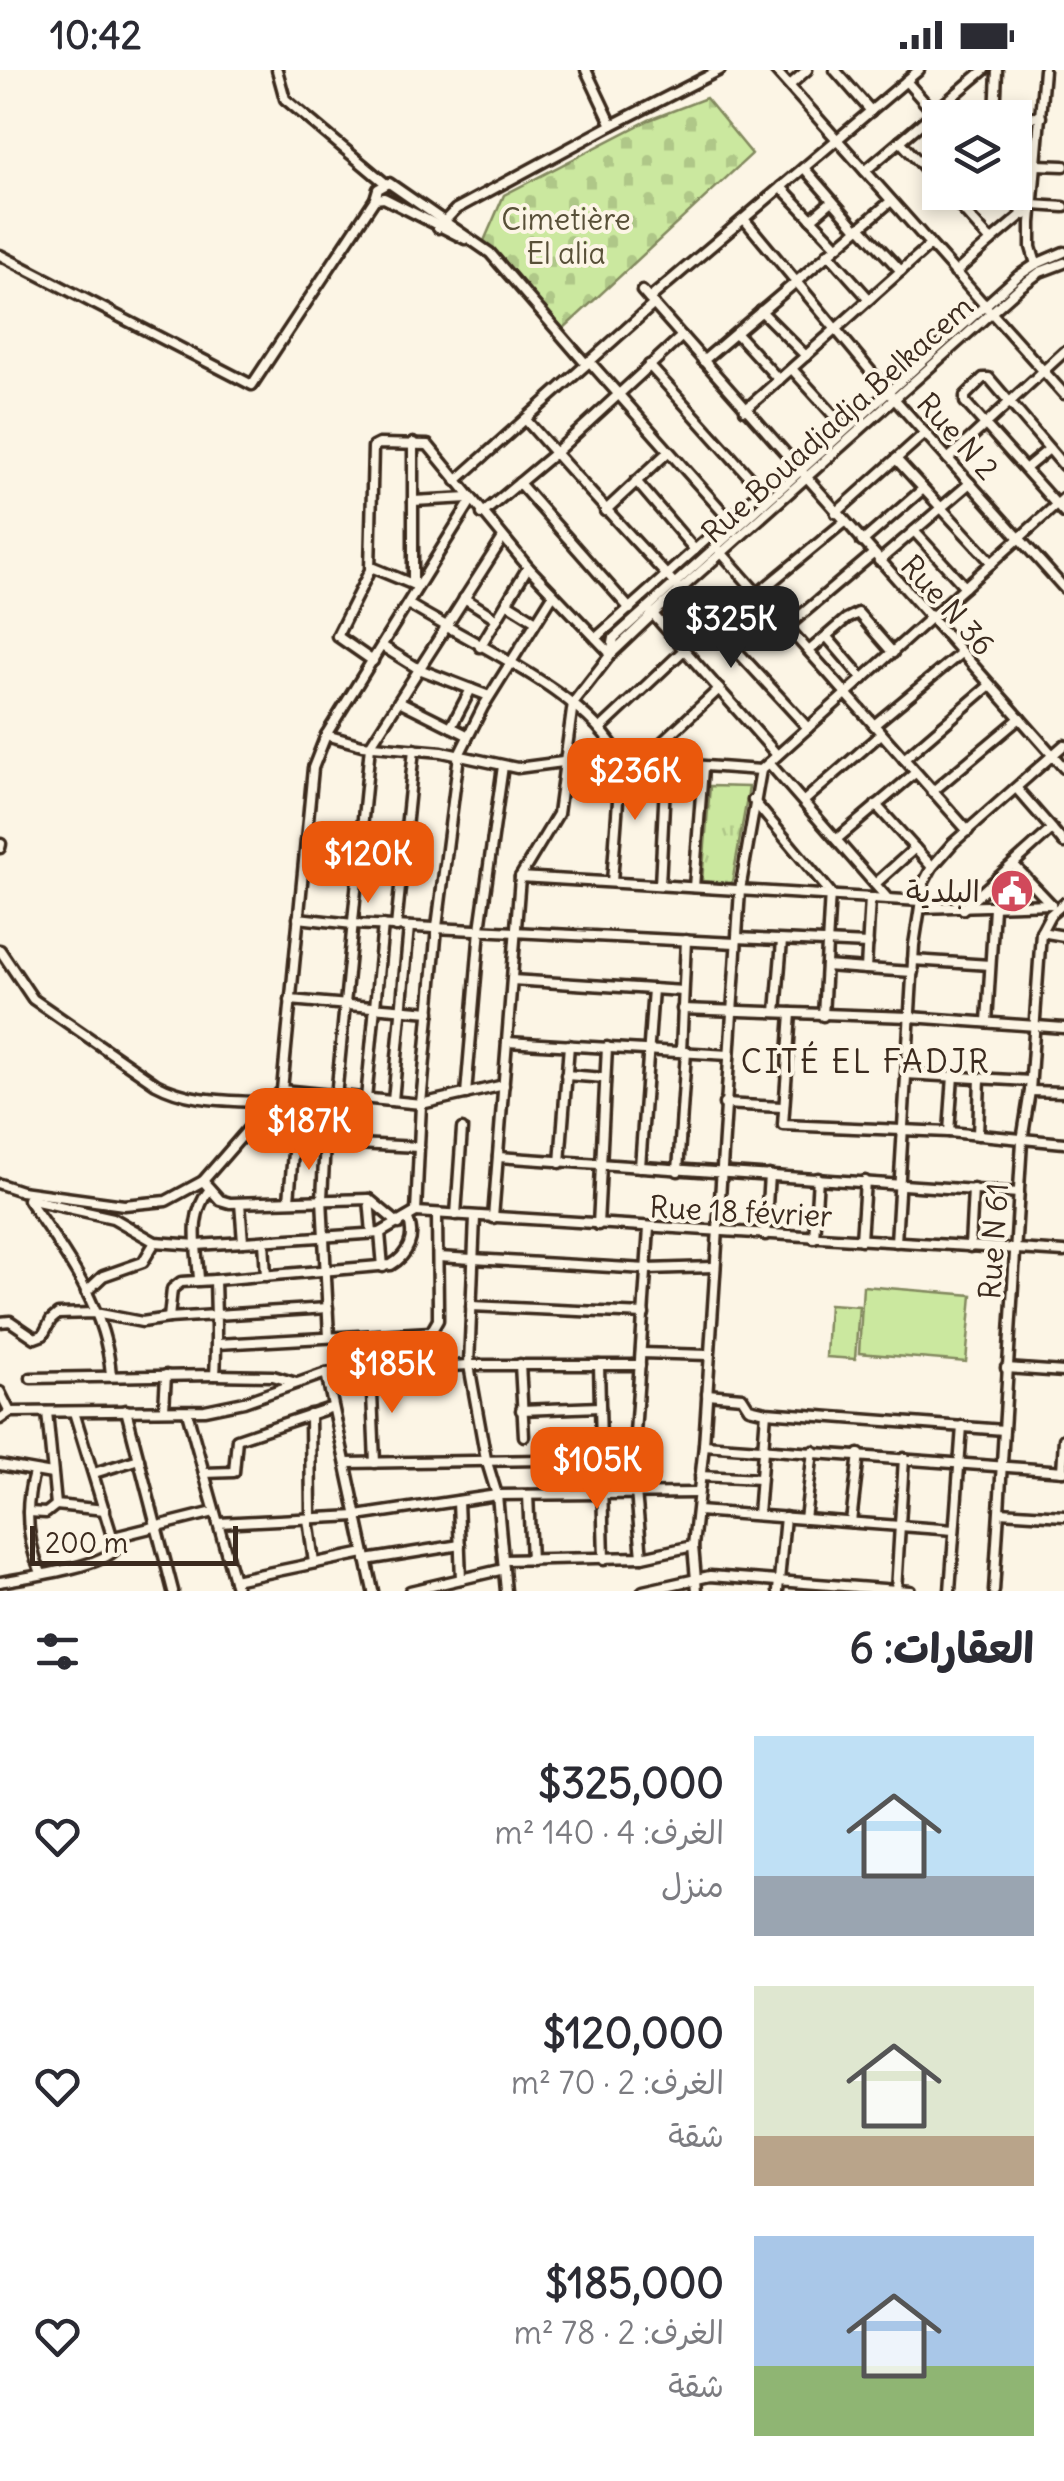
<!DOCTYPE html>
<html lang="ar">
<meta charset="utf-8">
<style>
:root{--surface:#fff;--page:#f2f2f3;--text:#2b2b33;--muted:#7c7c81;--accent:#ea580c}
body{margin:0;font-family:Delius,"Playpen Sans Arabic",sans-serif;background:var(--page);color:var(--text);direction:rtl;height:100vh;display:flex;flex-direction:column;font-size:38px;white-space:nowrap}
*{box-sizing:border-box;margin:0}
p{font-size:32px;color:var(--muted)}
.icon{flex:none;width:55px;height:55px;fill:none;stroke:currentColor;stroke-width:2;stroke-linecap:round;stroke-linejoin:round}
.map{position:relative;height:1521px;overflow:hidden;direction:ltr}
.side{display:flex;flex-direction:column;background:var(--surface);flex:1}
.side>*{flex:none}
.controls{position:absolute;left:922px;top:30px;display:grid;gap:20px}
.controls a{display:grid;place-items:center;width:110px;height:110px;border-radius:0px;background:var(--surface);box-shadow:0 5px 15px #0003;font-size:50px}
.scale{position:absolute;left:30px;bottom:25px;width:208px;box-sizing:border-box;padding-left:10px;border:5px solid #3b2a1e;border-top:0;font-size:28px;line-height:35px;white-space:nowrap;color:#3b2a1e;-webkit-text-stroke:8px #fcf5e5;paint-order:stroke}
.price{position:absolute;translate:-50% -85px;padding:0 22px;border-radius:20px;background:var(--accent);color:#fff;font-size:32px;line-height:65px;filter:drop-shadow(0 2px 5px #0008)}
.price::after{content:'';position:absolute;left:50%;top:60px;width:30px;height:22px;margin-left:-15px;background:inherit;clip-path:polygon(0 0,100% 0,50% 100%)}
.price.current{background:#222;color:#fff}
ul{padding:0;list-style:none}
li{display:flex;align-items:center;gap:30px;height:250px;padding:0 30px}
li span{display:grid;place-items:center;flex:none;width:280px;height:200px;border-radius:0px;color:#555}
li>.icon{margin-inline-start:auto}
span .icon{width:120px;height:120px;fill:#fffc;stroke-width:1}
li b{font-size:42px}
h2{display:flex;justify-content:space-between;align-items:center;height:120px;padding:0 30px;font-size:42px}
.status{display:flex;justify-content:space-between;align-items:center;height:70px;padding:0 50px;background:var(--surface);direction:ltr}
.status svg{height:28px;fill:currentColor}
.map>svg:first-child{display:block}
.grass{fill:url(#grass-tufts);stroke:#83895e;stroke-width:2.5}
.cemetery{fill:url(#cemetery-stones);stroke:#83895e;stroke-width:2.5}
.pitch{fill:#cbe89f;stroke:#83895e;stroke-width:2.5}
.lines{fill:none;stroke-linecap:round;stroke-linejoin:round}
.minor-casing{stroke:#3b2a1e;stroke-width:15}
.minor{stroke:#fcf5e5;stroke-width:8}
.labels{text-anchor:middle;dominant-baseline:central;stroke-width:8;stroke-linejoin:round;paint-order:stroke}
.park-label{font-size:30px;fill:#585038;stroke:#fcf5e5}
.street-label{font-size:30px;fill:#3b2a1e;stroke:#fcf5e5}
.poi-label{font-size:30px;fill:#3b2a1e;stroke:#fcf5e5;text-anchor:end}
.neighbourhood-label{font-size:32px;letter-spacing:2.5px;fill:#3b2a1e;stroke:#fcf5e5}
</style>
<div class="status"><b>10:42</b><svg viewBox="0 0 49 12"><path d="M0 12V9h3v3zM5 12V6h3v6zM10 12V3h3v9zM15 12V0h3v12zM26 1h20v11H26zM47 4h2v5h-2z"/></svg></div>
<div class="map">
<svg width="1064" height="1521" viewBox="0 0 1064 1521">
<defs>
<pattern id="grass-tufts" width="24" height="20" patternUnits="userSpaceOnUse" patternTransform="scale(2.5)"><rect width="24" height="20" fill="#cbe89f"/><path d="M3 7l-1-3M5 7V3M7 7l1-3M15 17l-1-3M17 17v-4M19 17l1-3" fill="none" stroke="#afc788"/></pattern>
<pattern id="cemetery-stones" width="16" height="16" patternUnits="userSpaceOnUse" patternTransform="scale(2.5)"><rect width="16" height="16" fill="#cbe89f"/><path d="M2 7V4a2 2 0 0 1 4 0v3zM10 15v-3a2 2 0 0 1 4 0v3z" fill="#afc788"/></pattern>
</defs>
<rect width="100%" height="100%" fill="#fcf5e5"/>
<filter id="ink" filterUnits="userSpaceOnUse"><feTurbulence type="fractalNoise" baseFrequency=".01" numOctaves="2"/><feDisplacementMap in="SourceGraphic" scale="20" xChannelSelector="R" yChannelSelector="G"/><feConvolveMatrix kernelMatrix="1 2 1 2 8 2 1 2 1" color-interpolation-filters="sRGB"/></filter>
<g filter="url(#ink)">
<polygon class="grass" points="710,716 749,717 732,813 702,811"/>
<polygon class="cemetery" points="706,28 752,84 562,260 484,171 504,125 649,50"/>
<g class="pitch">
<polygon points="863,1216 972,1225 966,1292 859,1283"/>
<polygon points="829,1234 859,1236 855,1289 826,1287"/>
</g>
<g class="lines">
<g class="minor-casing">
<g id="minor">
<polyline points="277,0 285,29 385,113"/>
<polyline points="586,0 612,55 720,0"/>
<polyline points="775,0 1064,324"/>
<polyline points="835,0 871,41"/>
<polyline points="906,11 940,50"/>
<polyline points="790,15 807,0"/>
<polyline points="993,48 1041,47"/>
<polyline points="995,48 997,0"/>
<polyline points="900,71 940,115"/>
<polyline points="1037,95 1064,96"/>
<polyline points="804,98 857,159"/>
<polyline points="865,101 984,0"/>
<polyline points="781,117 837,176"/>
<polyline points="947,122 991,171 955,203"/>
<polyline points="1005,122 1025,145"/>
<polyline points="375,129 384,128 465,169"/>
<polyline points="1033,135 1064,137"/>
<polyline points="744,149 888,322 1064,518"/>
<polyline points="811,149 832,131"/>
<polyline points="860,157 901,201"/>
<polyline points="438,158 456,139 612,55"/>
<polyline points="991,171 1024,143"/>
<polyline points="828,183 869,229"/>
<polyline points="0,185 252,315 375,129 378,119 389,113 490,183 586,294"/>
<polyline points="1036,194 1031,177 1031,153 1044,0"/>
<polyline points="642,221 1064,698"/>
<polyline points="649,229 919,0"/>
<polyline points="761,241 806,286"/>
<polyline points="736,263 779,310"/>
<polyline points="589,291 729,449"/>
<polyline points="703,291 891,131"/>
<polyline points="649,295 763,422"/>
<polyline points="792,299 846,359"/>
<polyline points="745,340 930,175"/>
<path d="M526,350c92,105 188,205 282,308"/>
<polyline points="896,389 992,493"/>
<polyline points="948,389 1064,282"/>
<polyline points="1064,396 989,308 983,308 965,326 965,332 1064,443"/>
<polyline points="1025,399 1049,379"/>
<polyline points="456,411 654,234"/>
<polyline points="636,411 695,480"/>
<polyline points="519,413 630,539"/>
<polyline points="413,431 469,428"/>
<polyline points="471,431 326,665 362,675 442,682 517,698 578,690 621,690 612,812"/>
<polyline points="605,441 668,382"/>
<polyline points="836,443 925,363"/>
<polyline points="482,444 555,383 682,266"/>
<polyline points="914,461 965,517"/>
<polyline points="862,472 923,419"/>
<polyline points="719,480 968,761"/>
<polyline points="879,491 970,413"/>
<polyline points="371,497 417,516"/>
<polyline points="413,514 413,373"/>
<polyline points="757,524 844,452"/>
<polyline points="464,528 497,549"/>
<polyline points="507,533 536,551"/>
<path d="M408,534c61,38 183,90 213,156l140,10"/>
<polyline points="651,542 777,685"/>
<polyline points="788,556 873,484"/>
<polyline points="827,567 863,609"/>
<polyline points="596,568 792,393"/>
<polyline points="382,576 419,599 489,626"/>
<polyline points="480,577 528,497"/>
<polyline points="809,581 846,549 858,543 893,583"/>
<polyline points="611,584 614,568 1018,206 1036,194 1064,182"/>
<polyline points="373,591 337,566 370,500 373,377 379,374 428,375 528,497 611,584"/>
<polyline points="399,631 467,665"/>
<polyline points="874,655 961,583"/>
<polyline points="451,657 471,619"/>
<polyline points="600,659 684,580"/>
<polyline points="904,689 990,615"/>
<polyline points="640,693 719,619"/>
<polyline points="769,693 887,828"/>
<polyline points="932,722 1020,648"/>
<polyline points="753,730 830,822 823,946"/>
<polyline points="804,731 881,664"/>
<polyline points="876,735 932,797"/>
<polyline points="1052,759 1064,773"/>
<polyline points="837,769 915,703"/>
<polyline points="0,778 1,774"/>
<polyline points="1013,794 1051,834"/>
<polyline points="520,807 921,831"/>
<polyline points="875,814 915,778"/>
<polyline points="660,815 666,694"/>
<polyline points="694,817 703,698"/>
<polyline points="920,838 1051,834"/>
<polyline points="963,839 1052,759 1017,719"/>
<polyline points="298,848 353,854 736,873"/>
<polyline points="396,857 414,679"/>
<polyline points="1041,862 1064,866"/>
<polyline points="737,868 868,874"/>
<path d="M0,880l33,49 123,85c35,19 76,16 115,19"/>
<polyline points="913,890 990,895"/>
<polyline points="826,896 866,899 870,828"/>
<polyline points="866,899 913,902"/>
<polyline points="512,910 683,921"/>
<polyline points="290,930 430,942"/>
<polyline points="682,939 910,947 1064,958"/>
<polyline points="776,942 782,871"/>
<polyline points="791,943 783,1055 949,1062 1064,1073"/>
<polyline points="987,952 994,838"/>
<polyline points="507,972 729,985"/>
<polyline points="681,982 686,870"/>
<polyline points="906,1004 1030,1011"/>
<polyline points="566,1005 605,1008"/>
<polyline points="282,1020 421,1034 504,1015"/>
<polyline points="1030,1021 1064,1022"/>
<polyline points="466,1024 480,859 503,696"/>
<polyline points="336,1027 370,676 503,468"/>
<polyline points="366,1029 383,855"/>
<polyline points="393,1031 409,857"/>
<polyline points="724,1034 782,1037"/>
<polyline points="949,1062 953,1006"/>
<polyline points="978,1065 980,1008"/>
<polyline points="325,1072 322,1128 329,1267"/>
<polyline points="498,1087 1019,1123"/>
<polyline points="560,1093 569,975"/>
<polyline points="640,1097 653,919"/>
<polyline points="678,1101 686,982"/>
<polyline points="203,1111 220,1130 230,1133 369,1129 399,1154"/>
<polyline points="0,1114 21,1121 124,1135 166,1131 203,1111 282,1020 313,698 326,665"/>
<polyline points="28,1129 113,1148 155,1172 197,1175 380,1163 416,1142"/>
<polyline points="369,1129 372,1163"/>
<polyline points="289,1130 294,1071 419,1077"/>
<path d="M29,1131c37,53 77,107 82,174"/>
<polyline points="240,1133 243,1172"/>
<polyline points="416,1142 1064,1182"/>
<polyline points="416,1142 421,1034 437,857 459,685 483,637 553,525"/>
<polyline points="456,1145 462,1059"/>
<polyline points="475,1147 469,1295 486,1389 497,1425 506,1521"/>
<polyline points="493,1148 520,807 558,744 573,633 611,584 653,544 1020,217 1040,202 1064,193"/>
<polyline points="598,1155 607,977"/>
<polyline points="380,1163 383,1197"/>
<polyline points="765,1165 769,1105"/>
<polyline points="814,1168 818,1108"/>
<polyline points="861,1170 865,1111"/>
<polyline points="264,1171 266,1206"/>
<polyline points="896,1172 914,875 924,812 932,797 953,773 1064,675"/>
<polyline points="970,1177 973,1119"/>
<polyline points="438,1187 647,1199 713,1197"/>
<path d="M199,1209c-2,-32 -11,-63 11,-90"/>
<path d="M215,1210l176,-15c17,-10 25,-28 17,-46"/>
<polyline points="86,1222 103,1206 143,1192 155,1172"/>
<polyline points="471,1236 644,1244"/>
<polyline points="0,1252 10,1251 35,1268 43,1265 51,1250 58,1244 95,1243 142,1252 169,1248"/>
<polyline points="217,1274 431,1262 438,1250 438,1237 437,1144"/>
<polyline points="641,1283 709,1285"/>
<polyline points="520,1294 524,1366"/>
<polyline points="599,1295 604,1490"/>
<polyline points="1006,1298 1064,1302"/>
<polyline points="371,1300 375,1393"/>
<polyline points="326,1303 373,1521"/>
<polyline points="215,1305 273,1306 296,1313"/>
<path d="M31,1308l184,-3c2,-32 1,-64 0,-95l-34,2 -9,7 -3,29 159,-10"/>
<polyline points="0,1322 10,1342"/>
<polyline points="707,1324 742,1327 749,1338 766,1342 1004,1360"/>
<polyline points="164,1339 166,1305"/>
<polyline points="126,1340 173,1521"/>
<polyline points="521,1340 600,1337"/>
<polyline points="47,1342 56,1435 105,1440"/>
<polyline points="187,1342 237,1521"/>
<polyline points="310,1344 311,1448"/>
<polyline points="0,1349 10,1342 205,1340 244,1332 326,1303 469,1295 640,1295"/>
<polyline points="704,1375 1064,1401"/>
<polyline points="347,1393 600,1389"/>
<polyline points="0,1395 52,1404"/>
<polyline points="1062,1401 1064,1369"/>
<path d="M34,1403c-10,34 -7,68 7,100"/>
<polyline points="94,1403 139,1389"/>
<polyline points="204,1403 234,1402 237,1369 333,1337"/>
<polyline points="700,1406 760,1409"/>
<polyline points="631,1422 649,1158"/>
<polyline points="636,1422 642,1487"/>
<polyline points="528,1425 531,1490"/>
<polyline points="458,1431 461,1509"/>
<polyline points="698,1441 954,1460"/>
<polyline points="28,1442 46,1443 56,1435"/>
<polyline points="1000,1442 1064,1446"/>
<polyline points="758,1445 766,1342"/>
<polyline points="308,1449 314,1493"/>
<polyline points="805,1449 813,1381"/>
<polyline points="851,1452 859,1384"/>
<polyline points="218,1453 357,1446 497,1425 698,1423"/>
<polyline points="114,1467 214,1442"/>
<polyline points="366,1490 460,1475"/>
<polyline points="504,1490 642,1487 693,1476"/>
<polyline points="234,1510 364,1483"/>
<path d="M0,1512c26,-5 99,-14 116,-33l-42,-137"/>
<polyline points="410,1521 504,1499"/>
<polyline points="643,1521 710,1506 910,1521"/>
<polyline points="697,1521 693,1476 704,1375 740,820 761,700 1064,428"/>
<polyline points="778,1521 785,1447"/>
<polyline points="896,1521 904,1388"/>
<polyline points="950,1521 962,1356"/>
<polyline points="994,1521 1022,1071 1030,1021 1041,862 1050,845 1064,833"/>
</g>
</g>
<use href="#minor" class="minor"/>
</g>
</g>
<defs>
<g id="civic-disc" transform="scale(2.25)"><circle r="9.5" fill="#d1495b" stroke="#fcf5e5"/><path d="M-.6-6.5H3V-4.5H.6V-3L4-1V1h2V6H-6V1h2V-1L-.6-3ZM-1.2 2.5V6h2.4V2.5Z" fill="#fff"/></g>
</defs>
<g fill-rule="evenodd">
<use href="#civic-disc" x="1012" y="821"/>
</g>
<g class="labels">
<g class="park-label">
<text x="566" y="149">Cimetière<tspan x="566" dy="34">El alia</tspan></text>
</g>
<g class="street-label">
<text transform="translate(837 349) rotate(-42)">Rue Bouadjadja Belkacem</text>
<text transform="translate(958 366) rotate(48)">Rue N 2</text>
<text transform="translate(948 535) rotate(48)">Rue N 36</text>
<text transform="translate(741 1141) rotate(3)">Rue 18 février</text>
<text transform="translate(993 1171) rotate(-86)">Rue N 61</text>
</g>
<g class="poi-label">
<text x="980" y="821">البلدية</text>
</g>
<g class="neighbourhood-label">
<text x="866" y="991">CITÉ EL FADJR</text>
</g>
</g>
</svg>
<div class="controls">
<a><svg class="icon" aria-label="layers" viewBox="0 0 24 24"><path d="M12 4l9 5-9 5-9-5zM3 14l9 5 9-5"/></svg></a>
</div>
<div class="scale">200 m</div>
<b class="price current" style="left:731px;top:601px">$325K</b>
<b class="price" style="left:635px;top:753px">$236K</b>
<b class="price" style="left:368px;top:836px">$120K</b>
<b class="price" style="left:309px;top:1103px">$187K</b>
<b class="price" style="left:392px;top:1346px">$185K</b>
<b class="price" style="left:597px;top:1442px">$105K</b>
</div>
<section class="side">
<h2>العقارات: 6<svg class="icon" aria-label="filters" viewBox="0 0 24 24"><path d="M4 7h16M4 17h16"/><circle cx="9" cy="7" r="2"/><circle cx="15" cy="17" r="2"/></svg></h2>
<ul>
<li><span style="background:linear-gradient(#bfe0f5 70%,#9aa5b1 0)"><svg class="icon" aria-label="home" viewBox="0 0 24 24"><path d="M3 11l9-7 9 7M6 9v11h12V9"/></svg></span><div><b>$325,000</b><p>الغرف: 4 · 140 m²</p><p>منزل</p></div><svg class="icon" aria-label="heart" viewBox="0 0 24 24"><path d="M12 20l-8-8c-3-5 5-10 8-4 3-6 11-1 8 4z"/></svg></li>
<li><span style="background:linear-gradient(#dfe7d0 75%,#b9a48a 0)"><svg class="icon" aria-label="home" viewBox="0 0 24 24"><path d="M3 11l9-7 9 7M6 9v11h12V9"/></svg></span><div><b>$120,000</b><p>الغرف: 2 · 70 m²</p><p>شقة</p></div><svg class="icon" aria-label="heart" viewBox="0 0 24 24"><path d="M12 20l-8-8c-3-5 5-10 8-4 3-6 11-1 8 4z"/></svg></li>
<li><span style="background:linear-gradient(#a9c7e8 65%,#8fb573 0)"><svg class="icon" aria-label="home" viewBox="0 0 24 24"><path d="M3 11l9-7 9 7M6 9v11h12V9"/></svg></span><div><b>$185,000</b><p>الغرف: 2 · 78 m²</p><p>شقة</p></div><svg class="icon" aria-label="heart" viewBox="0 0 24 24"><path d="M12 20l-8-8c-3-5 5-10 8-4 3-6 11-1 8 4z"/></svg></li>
</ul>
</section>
